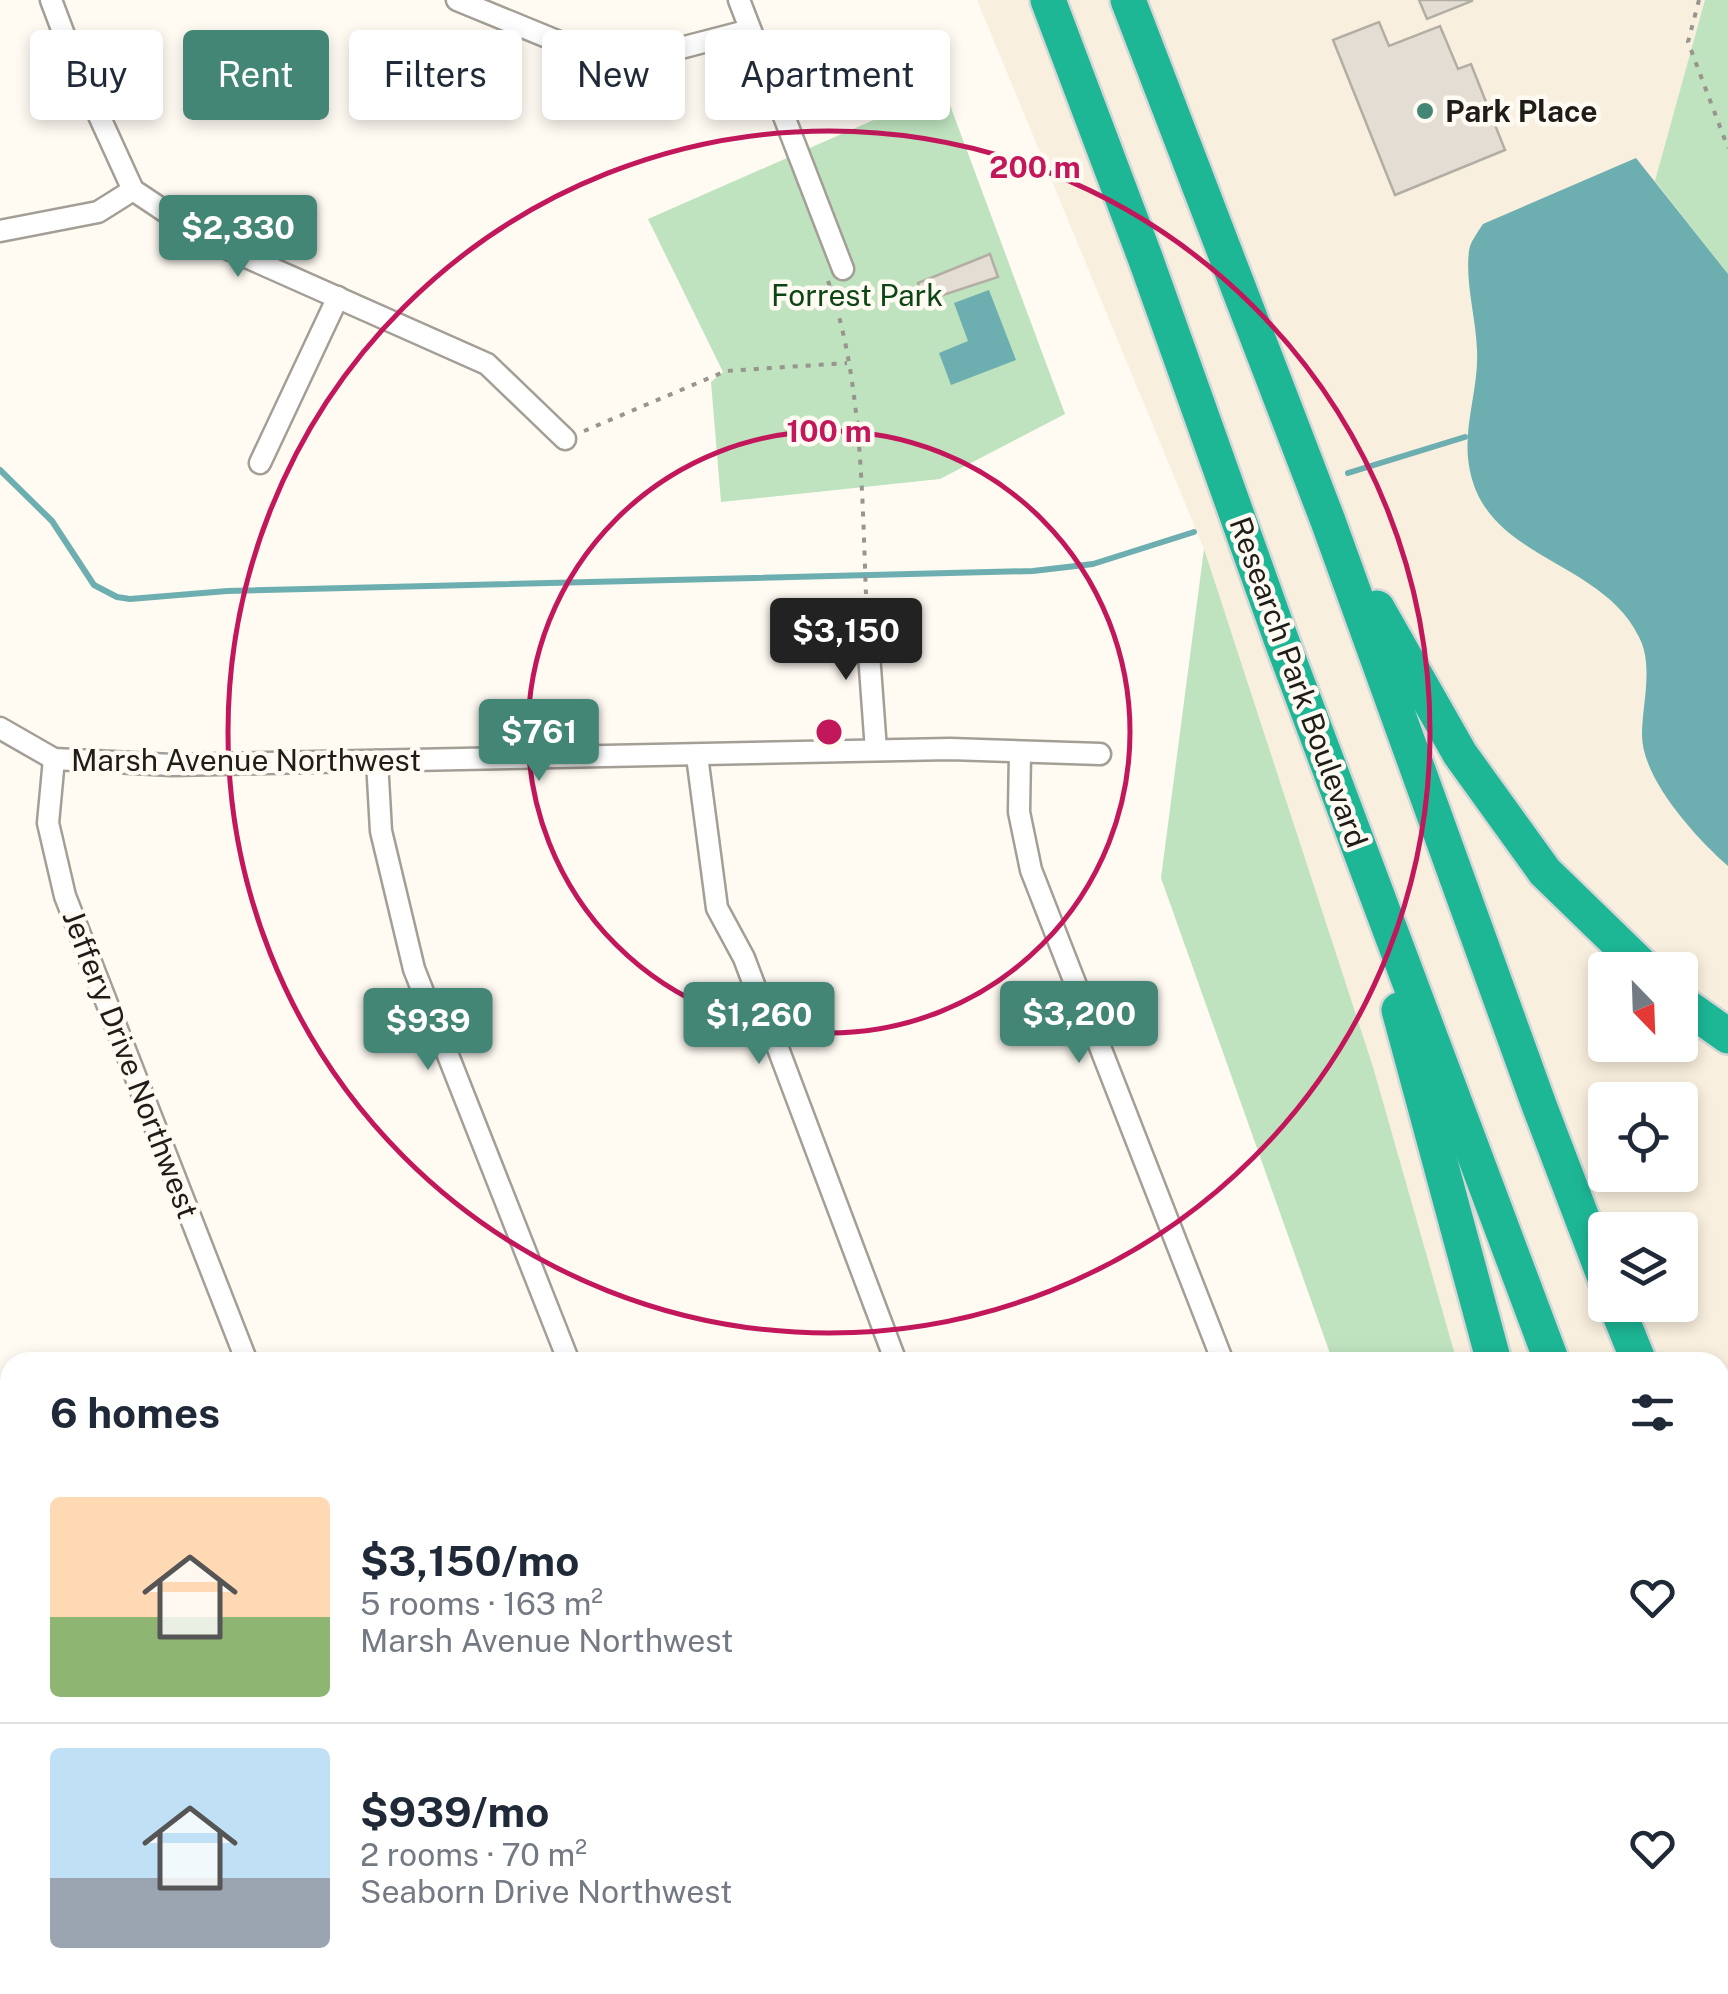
<!DOCTYPE html>
<meta charset="utf-8">
<style>
:root{--surface:#fff;--page:#f2f2f3;--text:#1f2937;--muted:#747a83;--line:#e0e1e3;--accent:#448676}
body{margin:0;font-family:"Public Sans",sans-serif;background:var(--page);color:var(--text);height:100vh;display:flex;flex-direction:column;font-size:38px;white-space:nowrap}
*{box-sizing:border-box;margin:0}
p{font-size:32px;color:var(--muted)}
.icon{flex:none;width:55px;height:55px;fill:none;stroke:currentColor;stroke-width:2;stroke-linecap:round;stroke-linejoin:round}
.map{position:relative;flex:1;overflow:hidden}
.details{position:absolute;left:0px;top:1352px;width:1730px;height:642px;display:flex;flex-direction:column;background:var(--surface);border-radius:30px 30px 0 0;box-shadow:0 5px 15px #0003}
.details>*{flex:none}
.hud{position:absolute;left:30px;top:30px;width:1000px;height:90px;display:flex;gap:20px}
.needle{width:65px;rotate:157deg}
.fabs{position:absolute;left:1588px;top:952px;display:grid;gap:20px}
.fabs a{display:grid;place-items:center;width:110px;height:110px;border-radius:10px;background:var(--surface);box-shadow:0 5px 15px #0003;font-size:50px}
.price{position:absolute;translate:-50% -85px;padding:0 22px;border-radius:10px;background:var(--accent);color:#fff;font-size:32px;line-height:65px;filter:drop-shadow(0 2px 5px #0008)}
.price::after{content:'';position:absolute;left:50%;top:60px;width:30px;height:22px;margin-left:-15px;background:inherit;clip-path:polygon(0 0,100% 0,50% 100%)}
.price.on{background:#222;color:#fff}
ul{padding:0;list-style:none}
li{display:flex;align-items:center;gap:30px;height:250px;padding:0 50px}
li+li{border-top:2px solid var(--line)}
li span{display:grid;place-items:center;flex:none;width:280px;height:200px;border-radius:10px;color:#555}
li>.icon{margin-inline-start:auto}
span .icon{width:120px;height:120px;fill:#fffc;stroke-width:1}
li b{font-size:42px}
h2{display:flex;justify-content:space-between;align-items:center;height:120px;padding:0 50px;font-size:42px}
.pill{padding:0 35px;border-radius:10px;background:var(--surface);box-shadow:0 5px 15px #0003;font-size:35px;line-height:90px}
.pill.on{background:var(--accent);color:#fff}
.map>svg:first-child{display:block}
.built{fill:#f9efde;fill-rule:evenodd}
.green{fill:#bee3be}
.water{fill:#6dafb0}
.lines{fill:none;stroke-linecap:round;stroke-linejoin:round}
.stream{stroke:#6dafb0;stroke-width:6}
.building{fill:#e3ddd4;stroke:#b3aea4;stroke-width:2.5}
.minor-casing{stroke:#a49f96;stroke-width:25}
.motorway-casing{stroke:#d7d6d6;stroke-width:40}
.path{stroke:#98948e;stroke-width:4;stroke-dasharray:5 8;stroke-linecap:butt}
.minor{stroke:#fff;stroke-width:20}
.motorway{stroke:#1db796;stroke-width:35}
.ring{fill:none;stroke:#c2185b;stroke-width:5}
.poi-dot{fill:#448676;stroke:#fffaf2;stroke-width:4}
.labels{text-anchor:middle;dominant-baseline:central;stroke-width:9;stroke-linejoin:round;paint-order:stroke}
.poi-label{font-size:30px;font-weight:bold;fill:#1f1d19;stroke:#fffaf2;text-anchor:start}
.park-label{font-size:30px;fill:#0c4514;stroke:#fffaf2}
.street-label{font-size:30px;fill:#1f1d19;stroke:#fffaf2}
.centre{fill:#c2185b;stroke:#fffaf2;stroke-width:5}
.ring-label{font-size:30px;text-anchor:middle;font-weight:bold;fill:#c2185b;stroke:#fffaf2;stroke-width:9;stroke-linejoin:round;paint-order:stroke}
</style>
<div class="map">
<svg width="1728" height="1994" viewBox="0 0 1728 1994">
<rect width="100%" height="100%" fill="#fffaf2"/>
<g class="built">
<path d="M977,0h751v1994h-715l6,-9h701v-623h-263l-253,-813zM1605,970h75v75h-75zM1605,1100h75v75h-75zM1605,1230h75v75h-75z"/>
<polygon points="10,1816 10,1985 960,1985 974,1994 0,1994 0,1820"/>
</g>
<g class="green">
<polygon points="1705,0 1728,0 1728,274 1655,181"/>
<polygon points="944,89 1065,414 940,479 721,502 711,382 723,372 648,219"/>
<polygon points="1204,549 1373,1067 1457,1362 1333,1362 1161,878"/>
</g>
<g class="water">
<path d="M1636,158l92,116v592c-32,-28 -86,-87 -86,-131 0,-31 12,-69 -3,-98 -37,-77 -151,-77 -169,-166 -9,-42 9,-79 7,-121 -1,-32 -12,-67 -8,-99 1,-9 9,-19 14,-27z"/>
<polygon points="989,290 1016,360 951,385 939,353 968,341 954,303"/>
</g>
<g class="lines">
<g class="stream">
<polyline points="0,470 52,521 94,585 117,597 130,599 227,591 1033,571 1093,564 1194,532"/>
<polyline points="1348,473 1465,437"/>
<polyline points="0,1850 10,1846"/>
<polyline points="929,1985 943,1994"/>
</g>
</g>
<g class="building">
<polygon points="1419,0 1472,0 1472,1 1427,19"/>
<polygon points="1379,22 1389,46 1440,26 1458,69 1471,64 1505,150 1395,195 1333,40"/>
<polygon points="990,254 998,277 925,301 918,283"/>
</g>
<g class="lines">
<g class="minor-casing">
<g id="minor">
<polyline points="51,0 74,61 133,190 208,240 487,364 565,439"/>
<polyline points="457,0 574,48 646,57 750,30"/>
<polyline points="739,0 843,269"/>
<polyline points="0,231 98,212 133,190"/>
<polyline points="260,463 338,297"/>
<polyline points="866,613 876,750"/>
<polyline points="0,728 54,759 172,765 950,749 1100,754"/>
<polyline points="1020,752 1019,812 1031,870 1223,1362"/>
<polyline points="697,756 717,908 744,958 896,1362"/>
<polyline points="54,759 48,823 65,896 247,1362"/>
<polyline points="377,761 381,831 414,969 569,1362"/>
<polyline points="0,1572 10,1597"/>
</g>
</g>
<g class="motorway-casing">
<g id="motorway">
<polyline points="1048,0 1146,260 1281,639 1552,1362"/>
<polyline points="1128,0 1328,521 1539,1105 1605,1278"/>
<polyline points="1377,608 1460,754 1545,872 1646,970"/>
<polyline points="1680,1002 1728,1036"/>
<polyline points="1399,1010 1494,1362"/>
<polyline points="1616,1305 1639,1362"/>
<polyline points="1720,1566 1728,1586"/>
<polyline points="1720,1794 1728,1814"/>
<polyline points="1391,1994 1397,1985"/>
</g>
</g>
<g class="path">
<polyline points="1699,0 1688,42 1728,148"/>
<path d="M828,281c34,94 34,214 38,313"/>
<polyline points="584,431 726,371 847,363"/>
<polyline points="971,1985 985,1994"/>
</g>
<use href="#minor" class="minor"/>
<use href="#motorway" class="motorway"/>
</g>
<g class="ring">
<circle cx="829" cy="732" r="301"/>
<circle cx="829" cy="732" r="601"/>
</g>
<circle class="poi-dot" cx="1425" cy="111" r="10"/>
<g class="labels">
<g class="poi-label">
<text x="1445" y="111">Park Place</text>
</g>
<g class="park-label">
<text x="857" y="295">Forrest Park</text>
</g>
<g class="street-label">
<text transform="translate(1299 682) rotate(70)">Research Park Boulevard</text>
<text x="246" y="760">Marsh Avenue Northwest</text>
<text transform="translate(131 1064) rotate(69)">Jeffery Drive Northwest</text>
</g>
</g>
<circle cx="829" cy="732" r="15" class="centre"/>
<g class="ring-label">
<text x="1035" y="178">200 m</text>
<text x="829" y="442">100 m</text>
</g>
</svg>
<div class="fabs">
<a><svg class="needle" viewBox="-14 -14 28 28"><path d="M0-13l5 13h-10z" fill="#e53935"/><path d="M0 13l5-13h-10z" fill="#747a83"/></svg></a>
<a><svg class="icon" aria-label="locate" viewBox="0 0 24 24"><circle cx="12" cy="12" r="6"/><path d="M12 2v4M12 18v4M2 12h4M18 12h4"/></svg></a>
<a><svg class="icon" aria-label="layers" viewBox="0 0 24 24"><path d="M12 4l9 5-9 5-9-5zM3 14l9 5 9-5"/></svg></a>
</div>
<b class="price" style="left:238px;top:280px">$2,330</b>
<b class="price on" style="left:846px;top:683px">$3,150</b>
<b class="price" style="left:539px;top:784px">$761</b>
<b class="price" style="left:1079px;top:1066px">$3,200</b>
<b class="price" style="left:759px;top:1067px">$1,260</b>
<b class="price" style="left:428px;top:1073px">$939</b>
<div class="hud">
<a class="pill">Buy</a>
<a class="pill on">Rent</a>
<a class="pill">Filters</a>
<a class="pill">New</a>
<a class="pill">Apartment</a>
</div>
<section class="details">
<h2>6 homes<svg class="icon" aria-label="filters" viewBox="0 0 24 24"><path d="M4 7h16M4 17h16"/><circle cx="9" cy="7" r="2"/><circle cx="15" cy="17" r="2"/></svg></h2>
<ul>
<li><span style="background:linear-gradient(#ffd9b3 60%,#8fb573 0)"><svg class="icon" aria-label="home" viewBox="0 0 24 24"><path d="M3 11l9-7 9 7M6 9v11h12V9"/></svg></span><div><b>$3,150/mo</b><p>5 rooms · 163 m²</p><p>Marsh Avenue Northwest</p></div><svg class="icon" aria-label="heart" viewBox="0 0 24 24"><path d="M12 20l-8-8c-3-5 5-10 8-4 3-6 11-1 8 4z"/></svg></li>
<li><span style="background:linear-gradient(#bfe0f5 65%,#9aa5b1 0)"><svg class="icon" aria-label="home" viewBox="0 0 24 24"><path d="M3 11l9-7 9 7M6 9v11h12V9"/></svg></span><div><b>$939/mo</b><p>2 rooms · 70 m²</p><p>Seaborn Drive Northwest</p></div><svg class="icon" aria-label="heart" viewBox="0 0 24 24"><path d="M12 20l-8-8c-3-5 5-10 8-4 3-6 11-1 8 4z"/></svg></li>
</ul>
</section>
</div>
